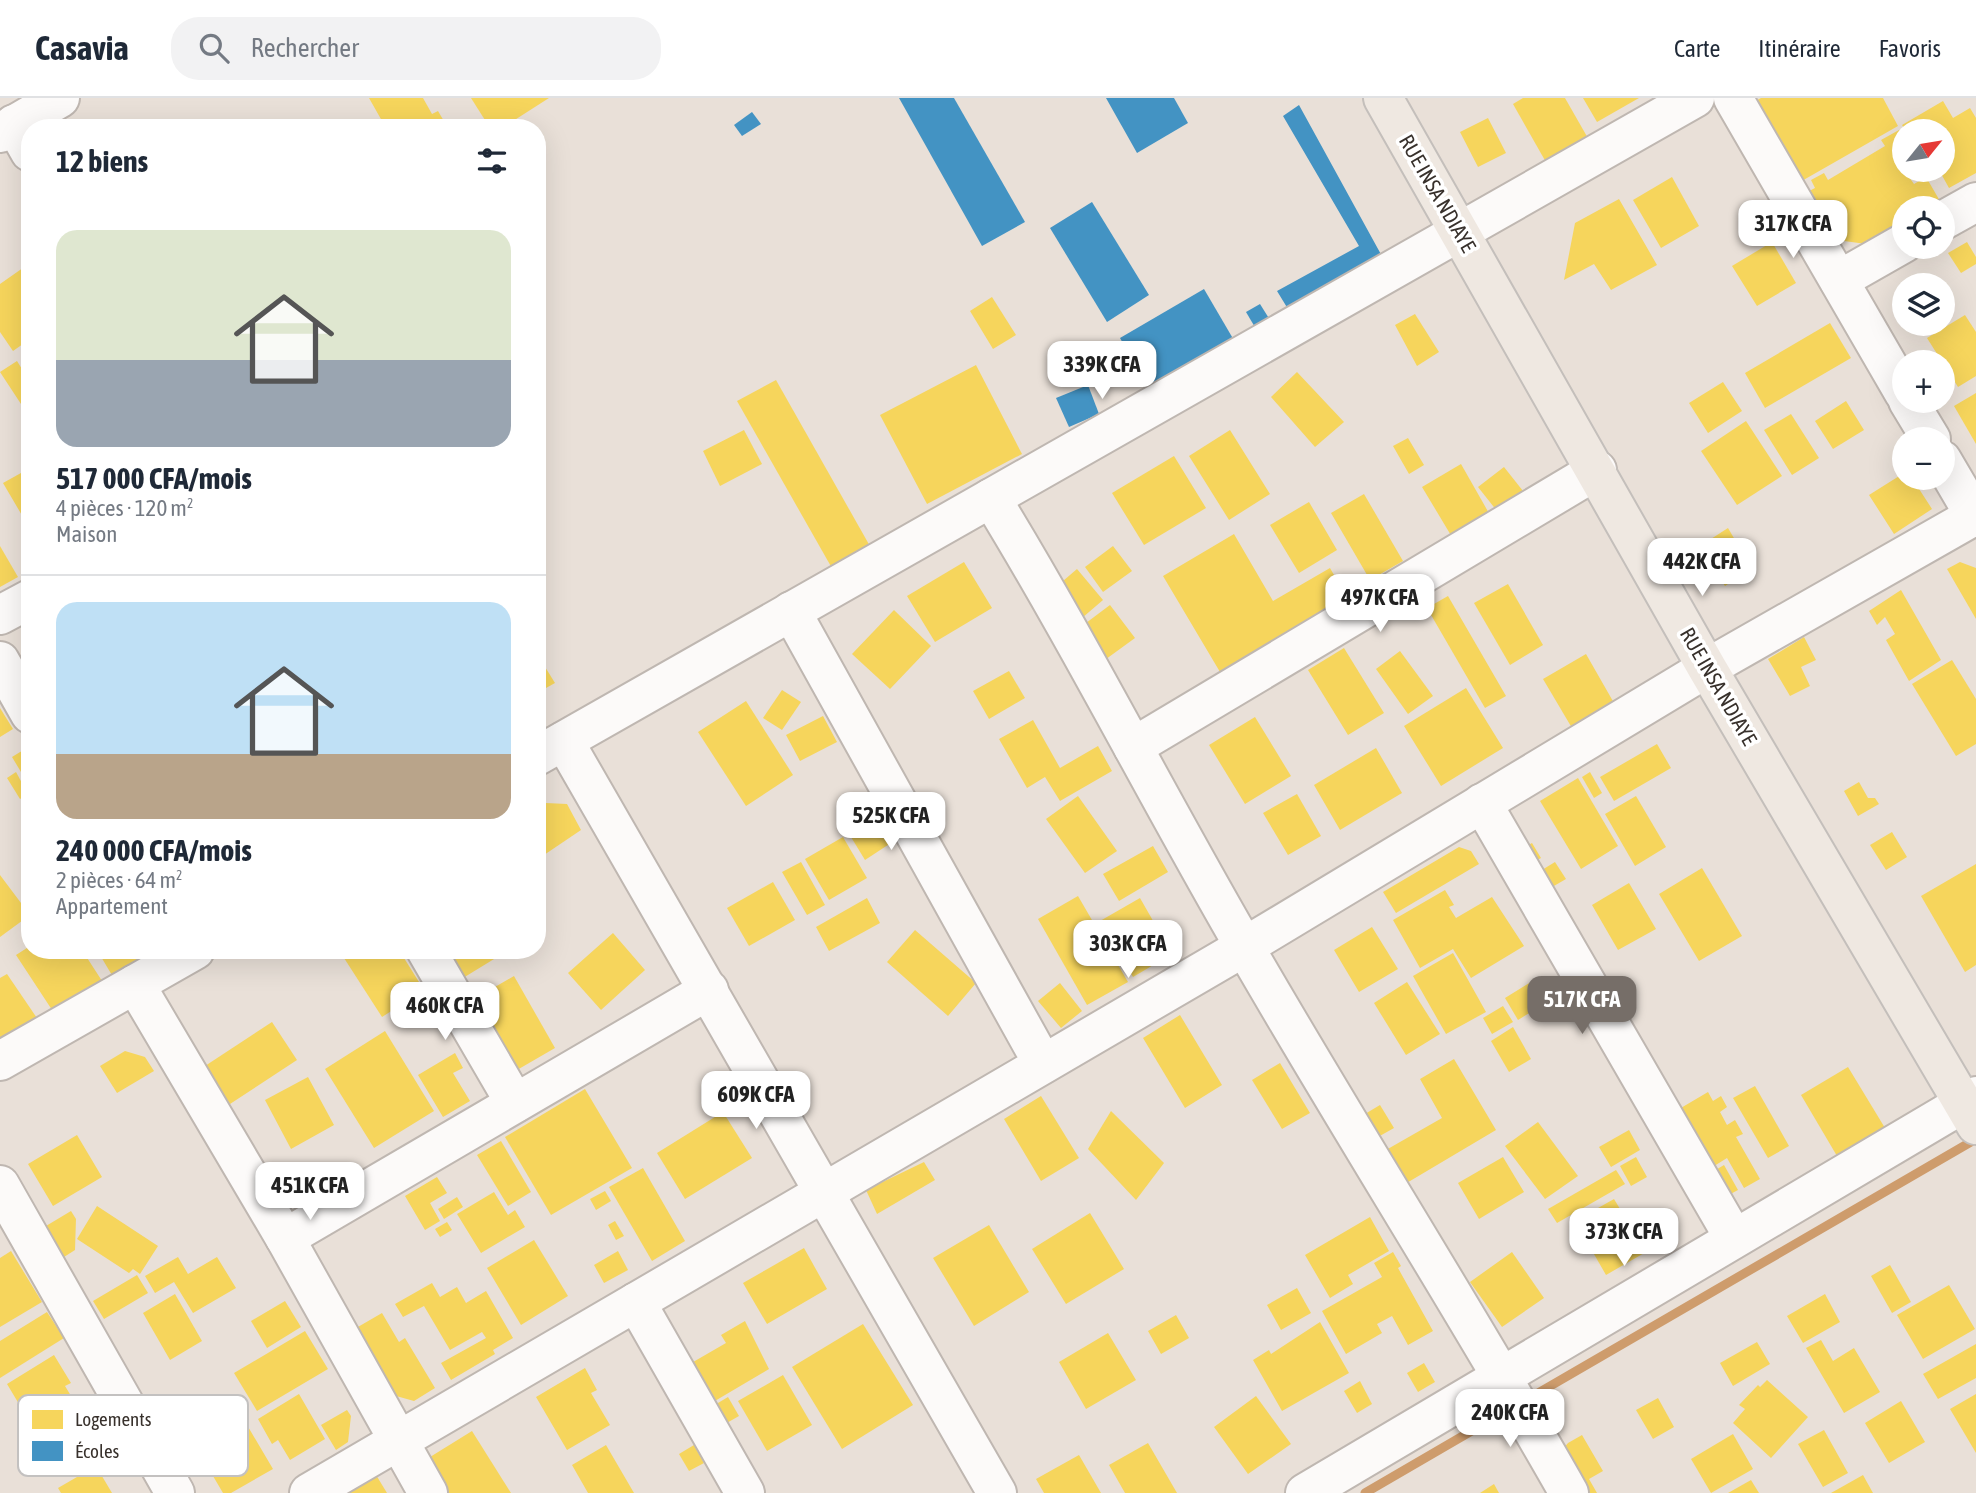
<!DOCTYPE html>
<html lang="fr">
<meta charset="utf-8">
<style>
:root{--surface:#fff;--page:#f2f2f3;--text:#1f2937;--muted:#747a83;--line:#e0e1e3;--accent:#766e68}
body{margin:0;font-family:"Asap Condensed",sans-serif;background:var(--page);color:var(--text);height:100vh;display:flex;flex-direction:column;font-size:26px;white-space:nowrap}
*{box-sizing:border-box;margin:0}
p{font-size:23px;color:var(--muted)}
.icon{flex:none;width:38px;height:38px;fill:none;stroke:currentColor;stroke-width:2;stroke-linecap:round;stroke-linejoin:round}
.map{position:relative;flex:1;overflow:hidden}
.panel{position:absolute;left:21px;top:21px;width:525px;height:840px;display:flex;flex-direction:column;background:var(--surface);border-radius:28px;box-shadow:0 7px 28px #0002}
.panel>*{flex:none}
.needle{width:46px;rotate:60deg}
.fabs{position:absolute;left:1892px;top:21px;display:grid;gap:14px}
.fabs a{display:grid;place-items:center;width:63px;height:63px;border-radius:50%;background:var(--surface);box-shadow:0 7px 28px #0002;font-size:35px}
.price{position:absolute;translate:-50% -60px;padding:0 16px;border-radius:14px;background:#fff;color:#222;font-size:23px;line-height:46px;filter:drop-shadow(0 2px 4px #0008)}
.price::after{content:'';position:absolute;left:50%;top:42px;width:21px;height:16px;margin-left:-10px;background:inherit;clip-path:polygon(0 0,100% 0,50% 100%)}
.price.selected{background:var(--accent);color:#fff}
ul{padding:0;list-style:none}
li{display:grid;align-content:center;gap:14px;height:371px;padding:0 35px}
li+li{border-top:2px solid var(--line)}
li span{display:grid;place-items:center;height:217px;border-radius:21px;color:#555}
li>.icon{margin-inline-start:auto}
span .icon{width:126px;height:126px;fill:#fffc;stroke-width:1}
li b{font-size:30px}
h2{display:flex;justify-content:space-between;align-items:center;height:84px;padding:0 35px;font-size:30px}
header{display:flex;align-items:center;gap:42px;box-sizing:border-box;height:98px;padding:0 35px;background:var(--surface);border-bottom:2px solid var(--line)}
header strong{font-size:33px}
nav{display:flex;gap:38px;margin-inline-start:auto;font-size:24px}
.search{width:490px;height:63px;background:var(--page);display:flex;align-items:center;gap:18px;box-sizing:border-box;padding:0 24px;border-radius:28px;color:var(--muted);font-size:26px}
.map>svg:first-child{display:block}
.homes{fill:#f6d55c}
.schools{fill:#4393c3}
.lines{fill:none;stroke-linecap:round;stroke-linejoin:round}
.stream{stroke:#ce9c6c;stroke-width:9}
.minor-casing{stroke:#bfb7b1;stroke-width:42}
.major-casing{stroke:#c4bfbb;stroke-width:42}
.minor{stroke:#fcfaf9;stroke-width:38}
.major{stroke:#efe8e1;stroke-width:38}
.labels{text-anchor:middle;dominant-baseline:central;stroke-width:7;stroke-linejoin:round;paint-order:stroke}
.street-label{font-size:21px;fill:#38312c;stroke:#fff}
.key{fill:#fff;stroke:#c3c1c0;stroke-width:2}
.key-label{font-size:19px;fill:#38312c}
</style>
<header>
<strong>Casavia</strong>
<div class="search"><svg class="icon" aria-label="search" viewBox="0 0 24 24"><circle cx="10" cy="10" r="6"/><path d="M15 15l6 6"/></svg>Rechercher</div>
<nav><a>Carte</a><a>Itinéraire</a><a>Favoris</a></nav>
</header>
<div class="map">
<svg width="1976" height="1395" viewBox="0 0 1976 1395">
<rect width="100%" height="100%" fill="#e9e0d8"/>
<g class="homes">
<polygon points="369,0 423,0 432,16 438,13 448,30 386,30"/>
<polygon points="471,0 549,0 502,30 490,30"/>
<polygon points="1523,0 1565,0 1593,49 1551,73 1513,6"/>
<polygon points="1583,0 1639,0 1597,24"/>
<polygon points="1761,0 1883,0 1898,28 1800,84 1754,4"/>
<polygon points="1943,3 1953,20 1970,10 1976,20 1976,75 1949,90 1939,72 1942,72 1942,33 1906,33 1902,27"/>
<polygon points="1488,20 1506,55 1478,69 1460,34"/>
<polygon points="1899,32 1904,41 1904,52 1897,56 1904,72 1914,86 1926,79 1940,103 1927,110 1904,110 1904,124 1866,146 1837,142 1809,93 1815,90 1811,82 1824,75 1828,82 1885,48 1881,42"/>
<polygon points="1672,79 1699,128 1661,150 1633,102"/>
<polygon points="1619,101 1657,167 1611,192 1594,166 1564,182 1575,125"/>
<polygon points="1772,144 1796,185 1757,208 1732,168"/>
<polygon points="1967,144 1976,159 1976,166 1961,175 1948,155"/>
<polygon points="30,165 30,241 13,253 0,234 0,186"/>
<polygon points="992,199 1016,237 993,251 970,213"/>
<polygon points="1415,216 1439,254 1417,268 1395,227"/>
<polygon points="1965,217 1976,234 1976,278 1958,289 1927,240"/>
<polygon points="1830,225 1851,260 1765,310 1745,275"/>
<polygon points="17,263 22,271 30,266 30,300 21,306 0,274"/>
<polygon points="976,267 1022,356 927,406 880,317"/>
<polygon points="1297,274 1344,324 1315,349 1271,299"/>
<polygon points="776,282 875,457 837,479 737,303"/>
<polygon points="1723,284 1742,313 1708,335 1689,305"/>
<polygon points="1976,295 1976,346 1954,308"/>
<polygon points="1846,303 1864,332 1833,351 1815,323"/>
<polygon points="1791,316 1819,360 1792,377 1764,332"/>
<polygon points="1746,323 1782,378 1737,407 1701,353"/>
<polygon points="744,332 762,366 720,388 703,353"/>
<polygon points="1230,332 1270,396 1229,422 1189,358"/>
<polygon points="1408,340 1424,367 1409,376 1393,348"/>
<polygon points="1174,358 1206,410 1144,447 1112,395"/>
<polygon points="1461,366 1490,417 1452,439 1422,389"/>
<polygon points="1504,369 1523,393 1497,413 1478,389"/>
<polygon points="30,370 30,431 3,385"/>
<polygon points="1904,375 1904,380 1912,380 1932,411 1894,436 1869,397"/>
<polygon points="1364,396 1403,463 1370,482 1331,415"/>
<polygon points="1309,404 1337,452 1299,475 1270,427"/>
<polygon points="1728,430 1738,447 1711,465 1700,448"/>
<polygon points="1234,436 1273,503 1330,470 1349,503 1223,579 1163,478"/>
<polygon points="0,448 18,479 0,489"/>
<polygon points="1113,448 1132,473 1103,494 1085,469"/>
<polygon points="1742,456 1751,471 1725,488 1715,473"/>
<polygon points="964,464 992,510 935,544 907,498"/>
<polygon points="1960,464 1976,470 1976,521 1947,471"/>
<polygon points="1077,471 1103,502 1082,520 1056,489"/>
<polygon points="1508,486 1543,547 1510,567 1474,505"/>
<polygon points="1901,492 1941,562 1909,583 1886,542 1895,536 1885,519 1877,527 1869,513"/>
<polygon points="1448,498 1506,598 1485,610 1427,510"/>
<polygon points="1110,507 1135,540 1102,564 1078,531"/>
<polygon points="894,512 931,548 890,591 852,556"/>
<polygon points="1804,539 1816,562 1801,569 1810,588 1790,598 1768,561"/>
<polygon points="1344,550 1384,615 1348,637 1308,572"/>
<polygon points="1400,553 1433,598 1408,616 1376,571"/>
<polygon points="537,556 555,585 537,595"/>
<polygon points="1586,556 1614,605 1572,630 1543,581"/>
<polygon points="1952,562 1976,601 1976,646 1956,658 1912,586"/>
<polygon points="1009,573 1025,600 989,621 973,593"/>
<polygon points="1466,590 1503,650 1441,688 1404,628"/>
<polygon points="782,592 801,604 782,632 763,620"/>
<polygon points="746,603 793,677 746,708 698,634"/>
<polygon points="0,610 13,631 0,639"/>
<polygon points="823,618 837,644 800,663 786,637"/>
<polygon points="1255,619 1291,678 1245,706 1209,647"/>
<polygon points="1033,622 1060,670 1098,648 1112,673 1060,703 1045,679 1027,690 999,641"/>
<polygon points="1657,646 1671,670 1614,703 1600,679"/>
<polygon points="1376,650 1402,695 1340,732 1314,687"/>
<polygon points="25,651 30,659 30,689 12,659"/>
<polygon points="16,674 28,696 20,701 7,680"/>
<polygon points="1590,674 1602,695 1594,700 1582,679"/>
<polygon points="1578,680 1618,748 1581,771 1540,703"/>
<polygon points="1859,684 1868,700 1875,700 1879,706 1858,718 1844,693"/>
<polygon points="1297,696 1321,738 1288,757 1263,715"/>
<polygon points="1078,698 1117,753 1085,775 1046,721"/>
<polygon points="1636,698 1666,749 1635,768 1605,716"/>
<polygon points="546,705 567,706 581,732 544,757 537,746 537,717"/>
<polygon points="883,719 897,741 865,762 851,739"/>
<polygon points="1892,734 1907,759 1886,772 1870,747"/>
<polygon points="843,739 867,780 829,802 805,761"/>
<polygon points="1532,745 1541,760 1526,768 1517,753"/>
<polygon points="1153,748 1168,774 1119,803 1103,776"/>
<polygon points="1459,749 1471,753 1479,766 1396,815 1383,794"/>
<polygon points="801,764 825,807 807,817 782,774"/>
<polygon points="1555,764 1566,781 1547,792 1537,775"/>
<polygon points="1976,766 1976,867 1965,874 1921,798"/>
<polygon points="1702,770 1742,838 1699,863 1659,796"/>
<polygon points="0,777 30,817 0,839"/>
<polygon points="773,784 795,822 749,848 727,810"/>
<polygon points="1629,785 1656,831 1618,852 1592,807"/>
<polygon points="1445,792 1454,807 1449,809 1456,820 1492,799 1524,848 1471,880 1453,851 1420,870 1393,822"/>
<polygon points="1078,798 1128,884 1087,907 1038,821"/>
<polygon points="867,800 880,825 829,853 816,829"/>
<polygon points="1140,800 1172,856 1133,879 1100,823"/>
<polygon points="1372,829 1398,871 1359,894 1334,852"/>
<polygon points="915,832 976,885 948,918 887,864"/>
<polygon points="613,835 645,872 601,912 568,875"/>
<polygon points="30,848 30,852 82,852 104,886 56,918 16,857"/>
<polygon points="97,852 138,852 146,866 116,884"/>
<polygon points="356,852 399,852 424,892 382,919 344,860"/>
<polygon points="446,852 495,852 499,858 463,880"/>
<polygon points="1453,855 1486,914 1446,936 1413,878"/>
<polygon points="7,876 41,926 0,953 0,880"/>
<polygon points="514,878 555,950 517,972 476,900"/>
<polygon points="1539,879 1552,901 1518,922 1505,900"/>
<polygon points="1407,884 1440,936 1406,957 1374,905"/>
<polygon points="1060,885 1082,913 1061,930 1038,903"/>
<polygon points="1503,908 1513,924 1492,936 1483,920"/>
<polygon points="1180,917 1222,987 1185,1010 1143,940"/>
<polygon points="272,924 297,962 230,1006 205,968"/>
<polygon points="1513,929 1531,961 1509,974 1491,943"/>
<polygon points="385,933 434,1013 374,1050 325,971"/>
<polygon points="125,953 145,959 154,973 117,995 100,968"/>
<polygon points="455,955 463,970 453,975 470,1003 443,1019 418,977"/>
<polygon points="1454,961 1496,1032 1405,1086 1386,1052 1442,1020 1420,981"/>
<polygon points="1280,965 1310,1015 1282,1031 1252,982"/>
<polygon points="1848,969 1885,1030 1837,1058 1801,997"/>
<polygon points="308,979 334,1027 291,1051 265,1002"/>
<polygon points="1755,988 1789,1048 1768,1060 1733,1000"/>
<polygon points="585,991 632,1070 551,1117 505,1039"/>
<polygon points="1708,994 1713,1003 1721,998 1727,1009 1720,1014 1727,1027 1735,1022 1743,1036 1736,1039 1760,1081 1744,1090 1727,1060 1703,1075 1669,1017"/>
<polygon points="1041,998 1079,1060 1041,1083 1004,1021"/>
<polygon points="1380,1007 1394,1030 1378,1039 1365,1016"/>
<polygon points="1111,1013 1164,1065 1136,1102 1088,1051"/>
<polygon points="723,1014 752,1060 685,1101 657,1055"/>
<polygon points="1538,1024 1578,1078 1545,1101 1505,1048"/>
<polygon points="1629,1032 1640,1052 1611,1069 1599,1049"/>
<polygon points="77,1037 102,1079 53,1108 28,1066"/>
<polygon points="501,1043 531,1094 508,1108 477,1057"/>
<polygon points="1503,1059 1524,1094 1479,1121 1458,1085"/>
<polygon points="1636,1059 1647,1079 1631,1088 1620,1068"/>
<polygon points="924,1064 935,1082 877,1116 866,1092"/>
<polygon points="1724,1067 1738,1092 1723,1100 1709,1076"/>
<polygon points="643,1070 685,1143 652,1163 609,1089"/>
<polygon points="1616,1072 1625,1086 1557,1125 1548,1111"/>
<polygon points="437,1079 447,1095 430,1105 440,1123 425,1132 405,1098"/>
<polygon points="605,1093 611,1103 596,1112 590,1101"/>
<polygon points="494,1094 508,1117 515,1112 525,1129 481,1155 457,1116"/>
<polygon points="457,1099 463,1109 444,1121 438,1111"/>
<polygon points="1614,1101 1646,1154 1606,1177 1575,1123"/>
<polygon points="97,1108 158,1148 140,1176 133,1171 129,1175 77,1141"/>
<polygon points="71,1113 76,1121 75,1152 64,1159 46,1128"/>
<polygon points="1090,1115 1124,1171 1066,1206 1032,1151"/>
<polygon points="1370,1119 1389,1153 1348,1177 1353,1186 1330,1200 1305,1157"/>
<polygon points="615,1123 624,1138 616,1142 608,1127"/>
<polygon points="447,1124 452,1132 440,1139 435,1131"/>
<polygon points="989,1127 1029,1194 974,1228 933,1160"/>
<polygon points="534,1142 568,1198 521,1227 487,1170"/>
<polygon points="804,1150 827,1191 767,1226 743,1185"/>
<polygon points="11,1153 42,1204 0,1229 0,1160"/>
<polygon points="618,1153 628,1172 604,1185 594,1167"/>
<polygon points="1393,1154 1401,1168 1398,1170 1433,1233 1408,1247 1392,1218 1377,1226 1382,1235 1346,1256 1322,1213 1382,1179 1374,1165"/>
<polygon points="1512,1154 1544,1200 1502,1229 1470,1184"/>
<polygon points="178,1159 188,1176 217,1159 236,1190 193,1215 174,1184 155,1195 145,1178"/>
<polygon points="1890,1167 1911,1204 1892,1215 1871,1178"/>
<polygon points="137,1177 148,1195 104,1221 93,1203"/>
<polygon points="432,1185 440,1199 457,1189 466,1205 486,1193 513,1240 493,1252 495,1256 451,1282 441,1265 486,1240 482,1234 450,1252 424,1208 403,1219 395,1206"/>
<polygon points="1949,1187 1975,1231 1923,1261 1897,1217"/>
<polygon points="1297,1190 1311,1215 1281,1232 1267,1207"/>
<polygon points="175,1196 202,1243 170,1262 143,1215"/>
<polygon points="1825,1196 1840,1224 1803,1245 1787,1218"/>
<polygon points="285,1203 301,1229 267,1250 251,1223"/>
<polygon points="47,1214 64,1240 0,1280 0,1243"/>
<polygon points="382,1215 399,1244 405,1240 435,1290 414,1303 389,1296 351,1233"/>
<polygon points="1176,1217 1189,1240 1161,1256 1148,1233"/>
<polygon points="745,1223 769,1271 703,1310 681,1271 726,1245 721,1237"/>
<polygon points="1320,1224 1349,1275 1282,1313 1253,1262 1269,1252 1271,1256"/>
<polygon points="863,1226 913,1307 842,1351 792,1269"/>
<polygon points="305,1233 328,1271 257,1313 234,1275"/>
<polygon points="1108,1235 1136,1282 1086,1311 1059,1264"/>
<polygon points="1821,1242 1833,1263 1854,1250 1880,1294 1844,1315 1806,1250"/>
<polygon points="1757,1244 1770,1266 1733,1288 1720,1265"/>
<polygon points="1976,1246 1976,1280 1938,1301 1923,1276"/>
<polygon points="54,1257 71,1285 65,1288 79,1311 37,1336 7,1286"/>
<polygon points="1424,1265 1435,1284 1418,1294 1407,1275"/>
<polygon points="585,1270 597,1292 591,1295 610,1327 567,1352 536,1299"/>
<polygon points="783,1277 812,1327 767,1353 738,1303"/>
<polygon points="1767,1282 1808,1319 1771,1360 1733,1325 1745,1311 1739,1307 1758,1287 1760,1289"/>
<polygon points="1360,1283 1372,1306 1357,1315 1344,1293"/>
<polygon points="299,1296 325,1341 290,1362 278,1342 272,1346 258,1321"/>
<polygon points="1976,1296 1976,1355 1950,1311"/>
<polygon points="1256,1298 1291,1346 1248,1376 1214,1329"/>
<polygon points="728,1299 739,1318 718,1330 708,1311"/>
<polygon points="1658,1300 1674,1329 1653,1341 1636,1312"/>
<polygon points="1901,1303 1925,1344 1889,1365 1865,1325"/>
<polygon points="237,1310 273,1371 231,1395 223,1395 213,1378 228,1369 205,1330"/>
<polygon points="347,1312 351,1318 348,1344 336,1352 321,1327"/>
<polygon points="1824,1332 1848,1375 1823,1389 1798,1346"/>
<polygon points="472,1333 511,1395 441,1395 422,1364"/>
<polygon points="1733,1336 1753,1371 1711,1395 1691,1361"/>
<polygon points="1582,1337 1603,1373 1589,1381 1597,1395 1577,1395 1556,1359 1568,1345"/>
<polygon points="1148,1345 1177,1395 1125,1395 1109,1367"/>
<polygon points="606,1347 634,1395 588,1395 572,1367"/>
<polygon points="694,1347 704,1365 689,1373 679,1356"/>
<polygon points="1079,1357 1101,1395 1044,1395 1036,1381"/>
<polygon points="96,1368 112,1395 61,1395 58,1390"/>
<polygon points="373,1372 387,1395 336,1395"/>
<polygon points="1863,1377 1873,1395 1831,1395"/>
<polygon points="1751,1382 1759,1395 1728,1395"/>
<polygon points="1494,1386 1499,1395 1480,1395"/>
</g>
<g class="schools">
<polygon points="899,0 954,0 1025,124 982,148"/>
<polygon points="1106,0 1174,0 1188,25 1137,55"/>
<polygon points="1299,7 1383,160 1288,211 1277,193 1359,148 1283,18"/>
<polygon points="752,14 761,26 742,38 734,27"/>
<polygon points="1092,104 1149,197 1107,224 1050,130"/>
<polygon points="1204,191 1235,244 1150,293 1120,240"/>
<polygon points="1260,206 1270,222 1256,231 1246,214"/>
<polygon points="1088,287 1099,316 1069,329 1056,300"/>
</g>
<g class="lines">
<g class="stream">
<polyline points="1526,1302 1976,1041"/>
<polyline points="1365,1395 1511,1310"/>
</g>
<g class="minor-casing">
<g id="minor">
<polyline points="1733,0 1904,295"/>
<polyline points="14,26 30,54"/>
<polyline points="0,35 60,0"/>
<polyline points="1942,123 1976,104"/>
<polyline points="1839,182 1904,145"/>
<polyline points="1908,303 1931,341"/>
<polyline points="1942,362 1976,420"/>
<path d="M991,400c90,147 167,300 253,448 106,184 221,363 325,547"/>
<polyline points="791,513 1043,966"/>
<polyline points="0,517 30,501"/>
<polyline points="0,563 30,616"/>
<polyline points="564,643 997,1395"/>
<polyline points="1133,649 1597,372"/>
<polyline points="537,658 1695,0"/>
<polyline points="1482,705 1734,1140"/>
<polyline points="426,852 515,1005"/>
<polyline points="135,886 285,1140 428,1395"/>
<polyline points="0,963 195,852"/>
<polyline points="0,1087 175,1395"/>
<polyline points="285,1140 709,892"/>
<polyline points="636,1204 745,1395"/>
<polyline points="309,1395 1244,849 1707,570 1976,417"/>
<polyline points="1305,1395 1976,998"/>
</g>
</g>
<g class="major-casing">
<polyline id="major" points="1383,0 1707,570 1976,1027"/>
</g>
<use href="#minor" class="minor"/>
<use href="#major" class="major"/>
</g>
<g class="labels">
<g class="street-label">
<text transform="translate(1438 95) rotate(60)">RUE INSA NDIAYE</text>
<text transform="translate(1719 588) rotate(60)">RUE INSA NDIAYE</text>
</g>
</g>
<rect x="18" y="1297" width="230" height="81" rx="10" class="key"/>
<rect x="32" y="1312" width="31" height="19" fill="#f6d55c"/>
<rect x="32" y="1343" width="31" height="20" fill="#4393c3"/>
<g class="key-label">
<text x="75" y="1328">Logements</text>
<text x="75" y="1360">Écoles</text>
</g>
</svg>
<div class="fabs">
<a><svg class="needle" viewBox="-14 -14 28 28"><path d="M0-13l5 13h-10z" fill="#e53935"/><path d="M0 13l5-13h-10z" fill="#747a83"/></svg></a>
<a><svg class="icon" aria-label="locate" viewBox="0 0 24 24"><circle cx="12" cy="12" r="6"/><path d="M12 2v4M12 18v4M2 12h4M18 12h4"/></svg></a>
<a><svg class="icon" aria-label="layers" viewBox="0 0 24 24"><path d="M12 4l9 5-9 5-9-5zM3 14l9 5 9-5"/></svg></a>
<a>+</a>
<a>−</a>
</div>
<b class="price" style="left:1793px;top:162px">317K CFA</b>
<b class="price" style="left:1102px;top:303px">339K CFA</b>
<b class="price" style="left:1702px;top:500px">442K CFA</b>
<b class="price" style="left:1380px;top:536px">497K CFA</b>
<b class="price" style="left:891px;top:754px">525K CFA</b>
<b class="price" style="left:1128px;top:882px">303K CFA</b>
<b class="price selected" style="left:1582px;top:938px">517K CFA</b>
<b class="price" style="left:445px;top:944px">460K CFA</b>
<b class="price" style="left:756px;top:1033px">609K CFA</b>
<b class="price" style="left:310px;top:1124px">451K CFA</b>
<b class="price" style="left:1624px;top:1170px">373K CFA</b>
<b class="price" style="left:1510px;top:1351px">240K CFA</b>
<section class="panel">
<h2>12 biens<svg class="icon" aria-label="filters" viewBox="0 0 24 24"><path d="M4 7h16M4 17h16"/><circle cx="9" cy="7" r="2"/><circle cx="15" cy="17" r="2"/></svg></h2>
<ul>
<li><span style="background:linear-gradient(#dfe7d0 60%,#9aa5b1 0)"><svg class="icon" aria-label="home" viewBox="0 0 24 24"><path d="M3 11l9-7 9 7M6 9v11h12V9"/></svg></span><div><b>517 000 CFA/mois</b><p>4 pièces · 120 m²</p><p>Maison</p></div></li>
<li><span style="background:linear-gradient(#bfe0f5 70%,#b9a48a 0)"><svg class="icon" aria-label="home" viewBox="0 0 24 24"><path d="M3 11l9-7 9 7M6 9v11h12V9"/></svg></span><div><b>240 000 CFA/mois</b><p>2 pièces · 64 m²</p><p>Appartement</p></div></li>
</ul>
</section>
</div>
